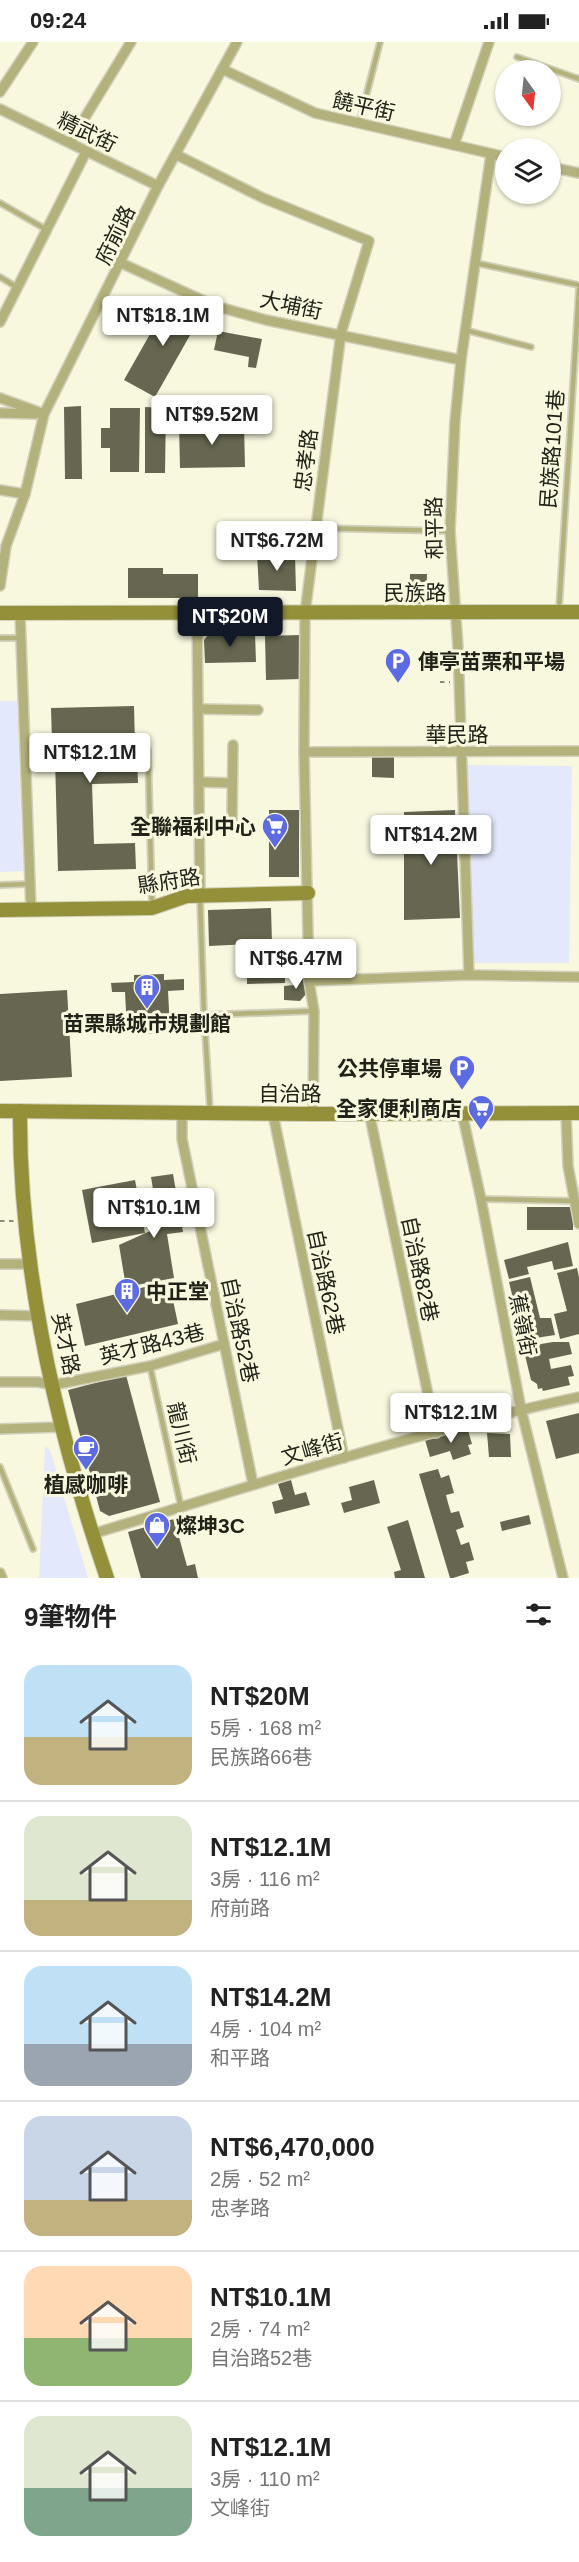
<!DOCTYPE html>
<html lang="zh-TW">
<meta charset="utf-8">
<style>
:root{--surface:#fff;--page:#f6f6f6;--text:#222;--muted:#767676;--line:#e0e0e0;--accent:#111827}
body{margin:0;font-family:Helvetica,"Noto Sans TC",sans-serif;background:var(--page);color:var(--text);height:100vh;display:flex;flex-direction:column;font-size:22px;white-space:nowrap}
*{box-sizing:border-box;margin:0}
p{font-size:20px;color:var(--muted)}
.icon{flex:none;width:33px;height:33px;fill:none;stroke:currentColor;stroke-width:2;stroke-linecap:round;stroke-linejoin:round}
.map{position:relative;height:1536px;overflow:hidden}
.sheet{display:flex;flex-direction:column;background:var(--surface);flex:1}
.sheet>*{flex:none}
.needle{width:39px;rotate:165deg}
.buttons{position:absolute;left:495px;top:18px;display:grid;gap:12px}
.buttons a{display:grid;place-items:center;width:66px;height:66px;border-radius:50%;background:var(--surface);box-shadow:0 2px 4px #0004;font-size:30px}
.price{position:absolute;translate:-50% -51px;padding:0 14px;border-radius:6px;background:#fff;color:#222;font-size:20px;line-height:39px;filter:drop-shadow(0 2px 3px #0008)}
.price::after{content:'';position:absolute;left:50%;top:36px;width:18px;height:14px;margin-left:-9px;background:inherit;clip-path:polygon(0 0,100% 0,50% 100%)}
.price.current{background:var(--accent);color:#fff}
ul{padding:0;list-style:none}
li{display:flex;align-items:center;gap:18px;height:150px;padding:0 24px}
li+li{border-top:2px solid var(--line)}
li span{display:grid;place-items:center;flex:none;width:168px;height:120px;border-radius:18px;color:#555}
li>.icon{margin-inline-start:auto}
span .icon{width:72px;height:72px;fill:#fffc;stroke-width:1}
li b{font-size:26px}
h2{display:flex;justify-content:space-between;align-items:center;height:72px;padding:0 24px;font-size:26px}
.status{display:flex;justify-content:space-between;align-items:center;height:42px;padding:0 30px;background:var(--surface);direction:ltr}
.status svg{height:16px;fill:currentColor}
.map>svg:first-child{display:block}
.green{fill:#e3e8fc}
.building{fill:#676751}
.lines{fill:none;stroke-linecap:round;stroke-linejoin:round}
.lane-casing{stroke:#d1d1bb;stroke-width:8}
.street-casing{stroke:#d1d1bb;stroke-width:12}
.secondary-casing{stroke:#d1d1bb;stroke-width:16}
.path{stroke:#8c8c7b;stroke-width:2;stroke-dasharray:4.5 4.5;stroke-linecap:butt}
.lane{stroke:#b4b27c;stroke-width:4.5}
.street{stroke:#b4b27c;stroke-width:9}
.secondary{stroke:#949039;stroke-width:14}
.labels{text-anchor:middle;dominant-baseline:central;stroke-width:6;stroke-linejoin:round;paint-order:stroke}
.street-label{font-size:21px;fill:#222219;stroke:#f8f8df}
.poi-label{font-size:21px;font-weight:bold;fill:#222219;stroke:#f8f8df;text-anchor:start}
</style>
<div class="status"><b>09:24</b><svg viewBox="0 0 49 12"><path d="M0 12V9h3v3zM5 12V6h3v6zM10 12V3h3v9zM15 12V0h3v12zM26 1h20v11H26zM47 4h2v5h-2z"/></svg></div>
<div class="map">
<svg width="579" height="1536" viewBox="0 0 579 1536">
<rect width="100%" height="100%" fill="#f8f8df"/>
<g class="green">
<polygon points="0,659 17,659 23,829 0,830"/>
<polygon points="467,723 572,724 569,921 471,921"/>
<polygon points="45,1404 50,1408 88,1536 39,1536"/>
</g>
<g class="building">
<polygon points="171,255 202,272 155,355 124,338"/>
<polygon points="218,289 262,297 256,326 248,325 249,315 214,308"/>
<polygon points="81,364 82,437 65,437 64,365"/>
<polygon points="145,365 166,366 165,431 145,431"/>
<polygon points="110,366 140,366 139,430 110,430 110,406 101,406 101,386 110,386"/>
<polygon points="244,382 245,425 180,426 179,383"/>
<polygon points="261,483 296,483 296,509 272,509 272,490 261,490"/>
<polygon points="257,511 295,513 296,549 259,548"/>
<polygon points="128,526 163,526 163,532 198,532 198,556 128,556"/>
<polygon points="410,532 427,532 426,562 409,561"/>
<polygon points="210,591 255,591 256,620 205,621 204,598"/>
<polygon points="300,593 301,637 266,638 265,594"/>
<polygon points="134,664 135,703 73,705 73,715 137,713 138,741 92,742 94,802 135,801 136,827 58,829 55,716 65,716 65,701 52,701 51,666"/>
<polygon points="372,711 394,711 394,736 372,735"/>
<rect x="269" y="768" width="30" height="67"/>
<polygon points="455,768 460,876 404,878 404,770"/>
<polygon points="271,866 272,901 209,904 208,868"/>
<polygon points="285,912 285,941 247,942 247,927 263,927 263,913"/>
<polygon points="164,932 164,938 184,937 184,948 168,949 170,987 164,987 165,991 136,992 136,988 127,988 125,950 112,950 111,941 134,940 134,933"/>
<polygon points="306,935 306,952 300,959 284,958 284,944 295,943 295,936"/>
<polygon points="67,948 72,1035 0,1039 0,952"/>
<polygon points="173,1132 183,1190 167,1192 174,1236 126,1245 119,1203 159,1185 151,1135"/>
<polygon points="135,1138 145,1191 92,1201 82,1148"/>
<rect x="527" y="1165" width="46" height="23"/>
<polygon points="568,1200 573,1224 554,1228 552,1219 527,1225 529,1232 509,1237 504,1218"/>
<polygon points="577,1226 579,1235 579,1292 560,1297 554,1272 567,1269 557,1231"/>
<polygon points="530,1235 540,1276 551,1276 555,1293 523,1298 509,1240"/>
<polygon points="169,1239 178,1282 85,1304 76,1262"/>
<polygon points="553,1300 569,1300 572,1312 549,1317 551,1327 571,1323 574,1334 568,1335 570,1343 543,1349 542,1346 538,1347 537,1342 531,1338 523,1305"/>
<polygon points="126,1333 160,1460 109,1474 100,1469 68,1348"/>
<polygon points="579,1371 579,1411 556,1417 546,1379"/>
<polygon points="467,1385 472,1402 468,1403 471,1412 453,1418 450,1409 430,1415 425,1398"/>
<polygon points="487,1391 510,1392 511,1415 489,1415"/>
<polygon points="438,1427 441,1436 449,1433 454,1451 446,1453 448,1461 451,1471 459,1469 464,1485 456,1488 461,1503 469,1500 474,1518 466,1520 469,1531 453,1536 450,1536 419,1432"/>
<polygon points="291,1438 295,1453 306,1450 310,1463 275,1472 272,1460 283,1457 278,1442"/>
<polygon points="374,1438 380,1461 344,1471 341,1461 352,1458 349,1445"/>
<polygon points="529,1473 531,1482 502,1489 500,1480"/>
<polygon points="174,1477 187,1524 195,1522 198,1536 141,1536 128,1490"/>
<polygon points="408,1478 425,1536 395,1536 394,1530 401,1528 387,1485"/>
</g>
<g class="lines">
<g class="lane-casing">
<g id="lane">
<polyline points="517,15 579,37"/>
<polyline points="359,82 380,0"/>
<polyline points="0,161 47,188"/>
<polyline points="476,221 579,243"/>
<polyline points="0,235 18,246"/>
<polyline points="465,288 531,305"/>
<polyline points="315,486 450,489"/>
<polyline points="559,567 579,247"/>
<polyline points="0,596 21,596"/>
<polyline points="25,710 148,708 152,864"/>
<polyline points="0,843 30,842"/>
<polyline points="200,855 204,973 210,1068"/>
<polyline points="204,973 314,969"/>
<polyline points="481,1157 576,1159"/>
<polyline points="150,1324 181,1465"/>
<polyline points="0,1425 33,1507"/>
</g>
</g>
<g class="street-casing">
<g id="street">
<polyline points="222,27 315,71 506,115"/>
<polyline points="0,50 33,0"/>
<polyline points="0,67 158,144"/>
<polyline points="70,100 131,0"/>
<polyline points="454,103 489,0"/>
<polyline points="177,113 263,156 369,199 341,291 305,571 304,710 309,939 314,969 313,1072"/>
<polyline points="550,125 579,131"/>
<polyline points="121,221 215,264 266,278 461,318"/>
<polyline points="0,280 86,110"/>
<polyline points="0,356 44,372"/>
<polyline points="0,371 36,372"/>
<polyline points="0,448 25,452"/>
<polyline points="0,544 6,504 25,452 44,372 158,144 237,0"/>
<polyline points="20,571 31,868"/>
<polyline points="197,571 200,854"/>
<polyline points="198,667 258,668"/>
<polyline points="304,710 579,709"/>
<polyline points="199,740 232,741"/>
<polyline points="232,778 233,703"/>
<polyline points="469,933 458,606 450,489 455,379 461,318 491,112"/>
<polyline points="309,939 469,933 579,935"/>
<polyline points="182,1070 182,1097 253,1442"/>
<polyline points="369,1070 436,1391"/>
<polyline points="462,1071 481,1157 521,1367 563,1536"/>
<polyline points="566,1071 568,1124 579,1182"/>
<polyline points="273,1072 344,1416"/>
<polyline points="0,1222 31,1222"/>
<polyline points="0,1273 38,1274"/>
<polyline points="0,1340 38,1340 53,1343 150,1324 224,1302"/>
<polyline points="0,1387 62,1385"/>
<path d="M92,1492c161,-48 322,-102 487,-137"/>
<polyline points="0,1531 2,1536"/>
</g>
</g>
<g class="secondary-casing">
<g id="secondary">
<polyline points="0,571 579,570"/>
<polyline points="0,868 152,866 187,854 308,851"/>
<polyline points="0,1069 313,1072 579,1071"/>
<path d="M20,1069c-1,158 36,318 87,467"/>
</g>
</g>
<g class="path">
<polyline points="440,640 450,640"/>
<polyline points="0,1179 14,1179"/>
</g>
<use href="#lane" class="lane"/>
<use href="#street" class="street"/>
<use href="#secondary" class="secondary"/>
</g>
<defs>
<g id="parking-pin" transform="scale(1.35)"><path d="M0 17L-7.5 6A9.5 9.5 0 1 1 7.5 6Z" fill="#5c6be2" stroke="#f8f8df"/><path d="M-3.5-5.5H1a3.5 3.5 0 0 1 0 7H-1V5.5H-3.5ZM-1-3.4V-.6H.8a1.4 1.4 0 0 0 0-2.8Z" fill="#fff"/></g>
<g id="supermarket-pin" transform="scale(1.35)"><path d="M0 17L-7.5 6A9.5 9.5 0 1 1 7.5 6Z" fill="#5c6be2" stroke="#f8f8df"/><path d="M-6-5.5h2.5l.6 2H6L4.5 2H-2.5L-4.4-4H-6ZM-1.5 3.2a1.3 1.3 0 1 0 .1 0ZM3 3.2a1.3 1.3 0 1 0 .1 0Z" fill="#fff"/></g>
<g id="building-pin" transform="scale(1.35)"><path d="M0 17L-7.5 6A9.5 9.5 0 1 1 7.5 6Z" fill="#5c6be2" stroke="#f8f8df"/><path d="M-4-6H4V6H1V3H-1V6H-4ZM-2.5-4.3h1.7v1.8h-1.7ZM.8-4.3h1.7v1.8H.8ZM-2.5-1h1.7V.8h-1.7ZM.8-1h1.7V.8H.8Z" fill="#fff"/></g>
<g id="cafe-pin" transform="scale(1.35)"><path d="M0 17L-7.5 6A9.5 9.5 0 1 1 7.5 6Z" fill="#5c6be2" stroke="#f8f8df"/><path d="M-5.5-4.5H6V0H3Q3 3.5 0 3.5H-2.5Q-5.5 3.5-5.5 0ZM3-3.2v2h1.7v-2ZM-6 4.5H4V6H-6Z" fill="#fff"/></g>
<g id="shop-pin" transform="scale(1.35)"><path d="M0 17L-7.5 6A9.5 9.5 0 1 1 7.5 6Z" fill="#5c6be2" stroke="#f8f8df"/><path d="M-5-2.5h2.3a2.7 3.5 0 0 1 5.4 0H5L5.5 6h-11ZM-1.5-2.5h3a1.5 2.3 0 0 0-3 0Z" fill="#fff"/></g>
</defs>
<g fill-rule="evenodd">
<use href="#parking-pin" x="398" y="619"/>
<use href="#supermarket-pin" x="275" y="784"/>
<use href="#building-pin" x="147" y="945"/>
<use href="#parking-pin" x="462" y="1026"/>
<use href="#supermarket-pin" x="481" y="1066"/>
<use href="#building-pin" x="127" y="1249"/>
<use href="#cafe-pin" x="86" y="1406"/>
<use href="#shop-pin" x="157" y="1483"/>
</g>
<g class="labels">
<g class="street-label">
<text transform="translate(364 64) rotate(13)">饒平街</text>
<text transform="translate(87 90) rotate(26)">精武街</text>
<text transform="translate(115 193) rotate(-64)">府前路</text>
<text transform="translate(291 263) rotate(12)">大埔街</text>
<text transform="translate(552 407) rotate(-86)">民族路101巷</text>
<text transform="translate(306 418) rotate(-83)">忠孝路</text>
<text transform="translate(434 486) rotate(-91)">和平路</text>
<text x="415" y="550">民族路</text>
<text x="457" y="692">華民路</text>
<text transform="translate(169 839) rotate(-9)">縣府路</text>
<text x="290" y="1051">自治路</text>
<text transform="translate(420 1227) rotate(78)">自治路82巷</text>
<text transform="translate(326 1240) rotate(78)">自治路62巷</text>
<text transform="translate(523 1283) rotate(79)">蕉嶺街</text>
<text transform="translate(240 1288) rotate(78)">自治路52巷</text>
<text transform="translate(66 1302) rotate(78)">英才路</text>
<text transform="translate(152 1302) rotate(-14)">英才路43巷</text>
<text transform="translate(182 1391) rotate(77)">龍川街</text>
<text transform="translate(312 1407) rotate(-16)">文峰街</text>
</g>
<g class="poi-label">
<text x="418" y="619">俥亭苗栗和平場</text>
<text x="256" y="784" text-anchor="end">全聯福利中心</text>
<text x="147" y="981" text-anchor="middle">苗栗縣城市規劃館</text>
<text x="442" y="1026" text-anchor="end">公共停車場</text>
<text x="462" y="1066" text-anchor="end">全家便利商店</text>
<text x="146" y="1249">中正堂</text>
<text x="86" y="1442" text-anchor="middle">植感咖啡</text>
<text x="176" y="1483">燦坤3C</text>
</g>
</g>
</svg>
<div class="buttons">
<a><svg class="needle" viewBox="-14 -14 28 28"><path d="M0-13l5 13h-10z" fill="#e53935"/><path d="M0 13l5-13h-10z" fill="#767676"/></svg></a>
<a><svg class="icon" aria-label="layers" viewBox="0 0 24 24"><path d="M12 4l9 5-9 5-9-5zM3 14l9 5 9-5"/></svg></a>
</div>
<b class="price" style="left:163px;top:305px">NT$18.1M</b>
<b class="price" style="left:212px;top:404px">NT$9.52M</b>
<b class="price" style="left:277px;top:530px">NT$6.72M</b>
<b class="price current" style="left:230px;top:606px">NT$20M</b>
<b class="price" style="left:90px;top:742px">NT$12.1M</b>
<b class="price" style="left:431px;top:824px">NT$14.2M</b>
<b class="price" style="left:296px;top:948px">NT$6.47M</b>
<b class="price" style="left:154px;top:1197px">NT$10.1M</b>
<b class="price" style="left:451px;top:1402px">NT$12.1M</b>
</div>
<section class="sheet">
<h2>9筆物件<svg class="icon" aria-label="filters" viewBox="0 0 24 24"><path d="M4 7h16M4 17h16"/><circle cx="9" cy="7" r="2"/><circle cx="15" cy="17" r="2"/></svg></h2>
<ul>
<li><span style="background:linear-gradient(#bfe0f5 60%,#c2b280 0)"><svg class="icon" aria-label="home" viewBox="0 0 24 24"><path d="M3 11l9-7 9 7M6 9v11h12V9"/></svg></span><div><b>NT$20M</b><p>5房 · 168 m²</p><p>民族路66巷</p></div></li>
<li><span style="background:linear-gradient(#dfe7d0 70%,#c2b280 0)"><svg class="icon" aria-label="home" viewBox="0 0 24 24"><path d="M3 11l9-7 9 7M6 9v11h12V9"/></svg></span><div><b>NT$12.1M</b><p>3房 · 116 m²</p><p>府前路</p></div></li>
<li><span style="background:linear-gradient(#bfe0f5 65%,#9aa5b1 0)"><svg class="icon" aria-label="home" viewBox="0 0 24 24"><path d="M3 11l9-7 9 7M6 9v11h12V9"/></svg></span><div><b>NT$14.2M</b><p>4房 · 104 m²</p><p>和平路</p></div></li>
<li><span style="background:linear-gradient(#c9d6e8 70%,#c2b280 0)"><svg class="icon" aria-label="home" viewBox="0 0 24 24"><path d="M3 11l9-7 9 7M6 9v11h12V9"/></svg></span><div><b>NT$6,470,000</b><p>2房 · 52 m²</p><p>忠孝路</p></div></li>
<li><span style="background:linear-gradient(#ffd9b3 60%,#8fb573 0)"><svg class="icon" aria-label="home" viewBox="0 0 24 24"><path d="M3 11l9-7 9 7M6 9v11h12V9"/></svg></span><div><b>NT$10.1M</b><p>2房 · 74 m²</p><p>自治路52巷</p></div></li>
<li><span style="background:linear-gradient(#dfe7d0 60%,#7fa58c 0)"><svg class="icon" aria-label="home" viewBox="0 0 24 24"><path d="M3 11l9-7 9 7M6 9v11h12V9"/></svg></span><div><b>NT$12.1M</b><p>3房 · 110 m²</p><p>文峰街</p></div></li>
</ul>
</section>
